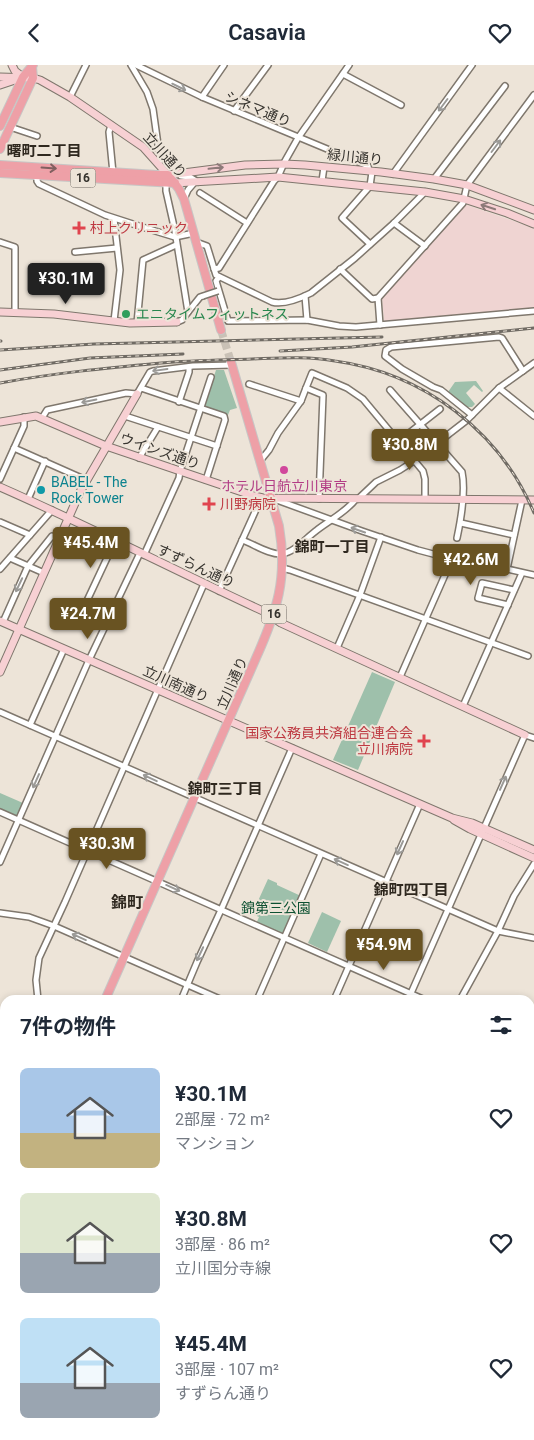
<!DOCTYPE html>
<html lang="ja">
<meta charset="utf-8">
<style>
:root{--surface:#fff;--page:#f6f6f7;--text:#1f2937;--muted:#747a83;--accent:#695322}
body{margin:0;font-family:Roboto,"Noto Sans JP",sans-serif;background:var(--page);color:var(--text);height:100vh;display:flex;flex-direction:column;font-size:19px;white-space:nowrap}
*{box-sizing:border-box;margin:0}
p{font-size:16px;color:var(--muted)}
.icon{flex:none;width:28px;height:28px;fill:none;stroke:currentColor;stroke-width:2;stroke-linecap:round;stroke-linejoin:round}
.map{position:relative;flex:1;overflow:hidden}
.sheet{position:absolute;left:0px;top:930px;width:535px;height:445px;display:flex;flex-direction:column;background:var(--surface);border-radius:15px 15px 0 0;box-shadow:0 2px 8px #0003}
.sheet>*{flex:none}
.price{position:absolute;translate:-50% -42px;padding:0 11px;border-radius:5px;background:var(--accent);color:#fff;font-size:16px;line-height:32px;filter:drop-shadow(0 1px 2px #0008)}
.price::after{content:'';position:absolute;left:50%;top:30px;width:15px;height:11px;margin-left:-8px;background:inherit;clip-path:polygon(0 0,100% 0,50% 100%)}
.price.current{background:#222;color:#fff}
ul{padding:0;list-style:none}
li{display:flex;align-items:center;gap:15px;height:125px;padding:0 20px}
li span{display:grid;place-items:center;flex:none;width:140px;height:100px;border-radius:8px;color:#555}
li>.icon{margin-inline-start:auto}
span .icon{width:60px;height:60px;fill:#fffc;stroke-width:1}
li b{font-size:21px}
h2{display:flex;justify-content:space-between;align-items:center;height:60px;padding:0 20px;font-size:21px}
header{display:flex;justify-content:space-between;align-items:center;height:65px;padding:0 20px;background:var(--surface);font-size:22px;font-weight:600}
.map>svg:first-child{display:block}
.industrial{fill:#efd4d2}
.green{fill:#9ec0ab}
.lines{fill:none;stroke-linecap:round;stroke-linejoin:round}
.stream{stroke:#7ec8d0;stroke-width:1}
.river{stroke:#7ec8d0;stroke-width:9}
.primary-tunnel{stroke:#c9c1b6;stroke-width:8;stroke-dasharray:8 4;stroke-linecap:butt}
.street-casing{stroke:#7f776d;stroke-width:8}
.secondary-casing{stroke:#7f776d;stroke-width:9}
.primary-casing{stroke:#c7c6c5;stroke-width:10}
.street{stroke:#fff;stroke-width:5}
.secondary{stroke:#f7d0d3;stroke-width:7}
.primary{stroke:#eea0a7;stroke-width:8}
.rail-casing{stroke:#706b64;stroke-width:3}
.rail{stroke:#ede4d8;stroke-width:1;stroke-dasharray:4;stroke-linecap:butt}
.street-bridge-casing{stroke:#7f776d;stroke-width:8;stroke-linecap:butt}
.street-bridge{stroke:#fff;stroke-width:5}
.oneway{stroke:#9b9a97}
.oneway2{stroke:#805f5f}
.oneway3{stroke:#8d7a79}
.health-dot{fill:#e0444e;stroke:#ede4d8;stroke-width:2}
.leisure-dot{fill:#2e9e5b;stroke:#ede4d8;stroke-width:2}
.hotel-dot{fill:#d1479c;stroke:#ede4d8;stroke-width:2}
.culture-dot{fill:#0f9aa8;stroke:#ede4d8;stroke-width:2}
.labels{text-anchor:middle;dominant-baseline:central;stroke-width:4;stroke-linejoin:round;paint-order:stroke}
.shield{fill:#ede4d8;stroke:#6e6962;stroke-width:1}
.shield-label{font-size:12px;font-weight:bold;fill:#37342f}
.street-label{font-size:14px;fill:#37342f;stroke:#ede4d8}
.health-label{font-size:14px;fill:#be3a42;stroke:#ede4d8;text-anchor:start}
.leisure-label{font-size:14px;fill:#27864d;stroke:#ede4d8;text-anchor:start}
.culture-label{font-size:14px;fill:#0d838f;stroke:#ede4d8;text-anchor:start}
.hotel-label{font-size:14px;fill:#b23c85;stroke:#ede4d8}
.park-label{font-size:14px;fill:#0d5132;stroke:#ede4d8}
.neighbourhood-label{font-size:15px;font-weight:bold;fill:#2f281f;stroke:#ede4d8}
.quarter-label{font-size:16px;font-weight:bold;fill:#2f281f;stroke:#ede4d8}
</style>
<header><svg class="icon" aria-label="back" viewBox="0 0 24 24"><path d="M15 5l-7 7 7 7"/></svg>Casavia<svg class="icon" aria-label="heart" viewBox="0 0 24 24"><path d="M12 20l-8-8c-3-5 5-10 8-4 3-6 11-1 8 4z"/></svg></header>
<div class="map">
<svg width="534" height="1375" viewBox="0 0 534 1375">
<rect width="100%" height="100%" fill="#ede4d8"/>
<polygon class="industrial" points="464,139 534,163 534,244 386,257 384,255 382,232"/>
<g class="green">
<polygon points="216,305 224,305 237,343 230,345 228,350 204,343 204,341"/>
<polygon points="476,316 483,326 482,327 474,320 466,328 475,339 472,342 467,342 448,327 455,317"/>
<polygon points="372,607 395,617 358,705 333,695"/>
<polygon points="0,728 23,738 17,753 0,745"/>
<polygon points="268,814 277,818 277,820 301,831 284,870 256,859 259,852 252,849"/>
<polygon points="322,847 341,856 327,887 308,878"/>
<polygon points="0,1310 5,1312 5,1370 104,1370 115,1375 0,1375"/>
</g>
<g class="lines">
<polyline class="stream" points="530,1055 534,1057"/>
<g class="river">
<polyline points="0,1319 5,1321"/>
<polyline points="111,1370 121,1375"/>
</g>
<polyline class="primary-tunnel" points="221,265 231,297"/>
<g class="street-casing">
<g id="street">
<polyline points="131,0 147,27 153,44 160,94 159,98"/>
<polyline points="136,0 202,32 368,101 369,106"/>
<polyline points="343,9 401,40"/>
<polyline points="70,32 86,0"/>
<polyline points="202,32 224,0"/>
<polyline points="234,46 268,0"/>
<polyline points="111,60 109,67 113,108"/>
<polyline points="10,62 37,71"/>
<polyline points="393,109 472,0"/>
<polyline points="37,110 37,116 39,119 105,150 139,161 175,172 194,168"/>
<polyline points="181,111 190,112 198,117"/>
<polyline points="434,114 505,21"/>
<polyline points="322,116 324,102"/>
<polyline points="166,119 166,126 175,166 188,247 182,255 177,257"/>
<polyline points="200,128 247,158"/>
<polyline points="184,134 188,125 194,118"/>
<polyline points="394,158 425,181"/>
<polyline points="0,177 15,182 15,247"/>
<path d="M196,177l11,4 9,29 56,27c12,3 27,-3 39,-9l44,-35 39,-35 31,-31"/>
<polyline points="370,179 342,153 370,121 372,107"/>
<polyline points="75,187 117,183"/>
<polyline points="214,204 219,203 274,116 278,112 285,96 298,73 349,0"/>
<polyline points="340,204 372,234 378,233 380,260"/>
<polyline points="219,212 216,216 228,256 307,255 339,261 356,262 534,246"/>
<polyline points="305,231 307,255"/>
<polyline points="378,233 463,138 467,120 534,30"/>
<polyline points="188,247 200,232 203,231"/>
<polyline points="114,256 120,205 114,154"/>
<polyline points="137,258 143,195 176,180"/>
<polyline points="249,319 301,336 278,368 269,385 260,396"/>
<polyline points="141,323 224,351 225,355 206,415"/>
<polyline points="499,323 534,351"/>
<path d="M390,325l72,82c4,19 -1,47 -5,66"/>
<polyline points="301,336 306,323"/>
<polyline points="179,337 189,307 189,302"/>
<polyline points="472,350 441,325 433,322 402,304 385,291 386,285 391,282 499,272 502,273 523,306"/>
<polyline points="125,351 217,381"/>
<polyline points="42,353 47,345 126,328 137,329 150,307 153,306 193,301 232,300"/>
<polyline points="399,376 440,344"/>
<polyline points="14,383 86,415"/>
<polyline points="139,393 158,362"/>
<polyline points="0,414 24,361 24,352"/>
<polyline points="28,434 45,396"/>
<polyline points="274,434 362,466 418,485 452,494 507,504 534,510"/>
<polyline points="319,434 323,330 306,323 312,308 347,323 363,334 423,406 425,414 425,434"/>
<polyline points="358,434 376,417 400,405 414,396 467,355 499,323 534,298"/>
<polyline points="0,457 30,470"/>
<polyline points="461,458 514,470"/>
<path d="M242,475c12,4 27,15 40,14 13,-2 24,-16 35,-24 13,-10 29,-18 39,-31"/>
<polyline points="144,490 179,413 180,406 211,312"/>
<polyline points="10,493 44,508"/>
<polyline points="282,503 290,505 528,591"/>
<polyline points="0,504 52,445"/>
<polyline points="507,504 522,435"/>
<polyline points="219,526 259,438 266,435"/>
<polyline points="85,540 115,476"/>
<polyline points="508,540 478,533 482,518 514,525"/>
<polyline points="3,557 28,501 52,471 58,474"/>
<polyline points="337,583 360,530 381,472"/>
<polyline points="400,612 452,494"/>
<polyline points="463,641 522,508"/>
<polyline points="0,647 498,866 534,873"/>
<polyline points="30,660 64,584"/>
<polyline points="0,747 425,935"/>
<polyline points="0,797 89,595 140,488"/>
<polyline points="0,848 29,852 54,861 222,935"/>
<polyline points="38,935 36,915 39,893 65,837 204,519"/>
<polyline points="181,935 197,897 221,845 292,683"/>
<polyline points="257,935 321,789"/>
<polyline points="334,935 420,739"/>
<polyline points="408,935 525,670 534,673"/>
<polyline points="460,935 498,866 514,831 534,799"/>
<polyline points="5,985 5,1012"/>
<polyline points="530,1032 534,1033"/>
<polyline points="0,1071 5,1062"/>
<polyline points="0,1099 5,1101"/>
<polyline points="530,1118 534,1120"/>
<polyline points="530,1156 534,1156"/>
<polyline points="530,1224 534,1212"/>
<polyline points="0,1289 5,1290"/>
<polyline points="464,1375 465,1370"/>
<polyline points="530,1375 534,1360"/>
</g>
</g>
<g class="secondary-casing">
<g id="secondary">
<polyline points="12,0 15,6 23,12"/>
<polyline points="0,12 33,13 40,15 70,32 143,82 168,110 245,100 284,99 305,100 381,107 434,114 467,120 534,145"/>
<polyline points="0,20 18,14"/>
<polyline points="175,118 278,112 425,127 464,134 507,148 534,159"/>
<polyline points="0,247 54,249 130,258 177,257"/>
<polyline points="0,357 36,351 106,381 254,431 263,433 534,435"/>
<path d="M0,422c89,39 176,84 265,125l16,11 244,112"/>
<polyline points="0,556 452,753 472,758 534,785"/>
<polyline points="0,607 80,427 137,329"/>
<polyline points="454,755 470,764 534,793"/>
<polyline points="530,991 534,979"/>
<polyline points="530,1193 534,1193"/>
<polyline points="0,1198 5,1202"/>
<polyline points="530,1198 534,1198"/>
<polyline points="0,1206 5,1207"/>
<polyline points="256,1370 275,1375"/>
<polyline points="404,1375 406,1370"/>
</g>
</g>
<g class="primary-casing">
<g id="primary">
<polyline points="0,61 23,12 33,0"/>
<polyline points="0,84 33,13 32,2"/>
<polyline points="0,100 157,110 168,110 179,124 184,134 221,265"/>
<polyline points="0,108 175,118"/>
<path d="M105,935l151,-342c21,-47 32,-80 23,-132l-48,-164"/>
<polyline points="0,1173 5,1162"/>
</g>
</g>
<use href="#street" class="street"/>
<use href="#secondary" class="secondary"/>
<use href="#primary" class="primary"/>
<g class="rail-casing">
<g id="rail">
<polyline points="0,276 1,276"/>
<polyline points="0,285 94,279 382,272"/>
<polyline points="280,286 352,282 534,263"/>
<polyline points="0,305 90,293 183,289"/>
<path d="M0,318c54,-10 107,-15 161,-20 31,-3 61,-3 91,-4 28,-1 56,-3 83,2 88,12 165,70 199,152"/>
</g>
</g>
<use href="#rail" class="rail"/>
<g class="street-bridge-casing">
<polyline id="street-bridge" points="203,231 218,226"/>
</g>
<use href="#street-bridge" class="street-bridge"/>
</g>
<defs><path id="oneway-shaft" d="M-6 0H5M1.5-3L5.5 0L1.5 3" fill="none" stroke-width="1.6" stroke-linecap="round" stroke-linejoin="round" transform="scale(1.25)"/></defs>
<g class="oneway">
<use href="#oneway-shaft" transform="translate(179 22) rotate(26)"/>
<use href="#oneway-shaft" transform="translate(443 40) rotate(127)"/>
<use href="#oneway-shaft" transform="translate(496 81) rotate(-53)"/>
<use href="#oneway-shaft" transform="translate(160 305) rotate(172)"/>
<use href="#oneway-shaft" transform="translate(89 336) rotate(168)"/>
<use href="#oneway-shaft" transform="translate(358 465) rotate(-161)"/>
<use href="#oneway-shaft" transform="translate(19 520) rotate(115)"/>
<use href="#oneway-shaft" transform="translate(150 713) rotate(-155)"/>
<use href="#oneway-shaft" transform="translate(36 716) rotate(114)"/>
<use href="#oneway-shaft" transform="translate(503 718) rotate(-66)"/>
<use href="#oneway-shaft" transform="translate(400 783) rotate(114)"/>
<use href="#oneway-shaft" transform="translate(341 797) rotate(-156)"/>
<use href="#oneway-shaft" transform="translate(173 823) rotate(24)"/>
<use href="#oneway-shaft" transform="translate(79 872) rotate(-156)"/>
<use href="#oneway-shaft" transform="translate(200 889) rotate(115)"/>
</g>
<use class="oneway2" href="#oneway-shaft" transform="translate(49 103) rotate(4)"/>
<g class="oneway3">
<use href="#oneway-shaft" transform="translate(216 103) rotate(-6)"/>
<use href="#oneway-shaft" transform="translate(488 142) rotate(-162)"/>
</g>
<g class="health-dot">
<path d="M76.5 155.5h5v5h5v5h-5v5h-5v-5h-5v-5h5z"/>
<path d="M206.5 431.5h5v5h5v5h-5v5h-5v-5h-5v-5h5z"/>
<path d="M421.5 668.5h5v5h5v5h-5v5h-5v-5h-5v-5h5z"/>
</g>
<circle class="leisure-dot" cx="126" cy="249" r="5"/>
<circle class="hotel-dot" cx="284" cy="405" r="5"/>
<circle class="culture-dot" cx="41" cy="425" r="5"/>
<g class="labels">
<g class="shield">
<rect x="70.5" y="103.5" width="25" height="19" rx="4"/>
<rect x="261.5" y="539.5" width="25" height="19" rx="4"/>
</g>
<g class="shield-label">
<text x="83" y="113">16</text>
<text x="274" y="549">16</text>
</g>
<g class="street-label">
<text transform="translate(258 44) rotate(23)">シネマ通り</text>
<text transform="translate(165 90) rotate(48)">立川通り</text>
<text transform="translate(355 92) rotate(6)">緑川通り</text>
<text transform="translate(160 386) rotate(19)">ウインズ通り</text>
<text transform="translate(196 501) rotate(25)">すずらん通り</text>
<text transform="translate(232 618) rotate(-66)">立川通り</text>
<text transform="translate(176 619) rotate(24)">立川南通り</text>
</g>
<g class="health-label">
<text x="90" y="163">村上クリニック</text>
<text x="220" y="439">川野病院</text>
<text x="413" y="668" text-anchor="end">国家公務員共済組合連合会<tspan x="413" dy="16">立川病院</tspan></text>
</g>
<g class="leisure-label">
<text x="136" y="249">エニタイムフィットネス</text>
</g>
<g class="culture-label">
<text x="51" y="417">BABEL - The<tspan x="51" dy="16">Rock Tower</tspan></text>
</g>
<g class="hotel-label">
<text x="284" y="421">ホテル日航立川東京</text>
</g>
<g class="park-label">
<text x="276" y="843">錦第三公園</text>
</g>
<g class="neighbourhood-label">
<text x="44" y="86">曙町二丁目</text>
<text x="332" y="482">錦町一丁目</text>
<text x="225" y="724">錦町三丁目</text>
<text x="411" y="825">錦町四丁目</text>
</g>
<g class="quarter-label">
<text x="127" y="837">錦町</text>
</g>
</g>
</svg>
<b class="price current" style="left:66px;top:240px">¥30.1M</b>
<b class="price" style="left:410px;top:406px">¥30.8M</b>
<b class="price" style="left:91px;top:504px">¥45.4M</b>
<b class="price" style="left:471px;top:521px">¥42.6M</b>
<b class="price" style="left:88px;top:575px">¥24.7M</b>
<b class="price" style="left:107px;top:805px">¥30.3M</b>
<b class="price" style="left:384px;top:906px">¥54.9M</b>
<section class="sheet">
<h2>7件の物件<svg class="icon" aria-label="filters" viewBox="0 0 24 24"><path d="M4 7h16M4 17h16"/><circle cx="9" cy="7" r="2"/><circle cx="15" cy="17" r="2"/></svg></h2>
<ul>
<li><span style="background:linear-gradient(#a9c7e8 65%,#c2b280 0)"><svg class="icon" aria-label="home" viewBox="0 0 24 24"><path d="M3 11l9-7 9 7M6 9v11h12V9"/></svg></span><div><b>¥30.1M</b><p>2部屋 · 72 m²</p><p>マンション</p></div><svg class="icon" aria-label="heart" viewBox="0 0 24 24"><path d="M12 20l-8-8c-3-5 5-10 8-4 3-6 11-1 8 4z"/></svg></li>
<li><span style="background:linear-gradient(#dfe7d0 60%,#9aa5b1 0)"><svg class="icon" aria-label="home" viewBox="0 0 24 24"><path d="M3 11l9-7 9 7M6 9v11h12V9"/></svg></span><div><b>¥30.8M</b><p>3部屋 · 86 m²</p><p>立川国分寺線</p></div><svg class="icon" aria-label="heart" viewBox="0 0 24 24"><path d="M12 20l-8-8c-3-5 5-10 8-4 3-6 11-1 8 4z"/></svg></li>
<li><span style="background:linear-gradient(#bfe0f5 65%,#9aa5b1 0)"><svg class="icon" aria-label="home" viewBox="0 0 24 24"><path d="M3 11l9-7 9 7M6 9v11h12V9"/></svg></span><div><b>¥45.4M</b><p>3部屋 · 107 m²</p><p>すずらん通り</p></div><svg class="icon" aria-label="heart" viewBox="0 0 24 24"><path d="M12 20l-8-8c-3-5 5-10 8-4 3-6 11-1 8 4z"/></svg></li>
</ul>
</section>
</div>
